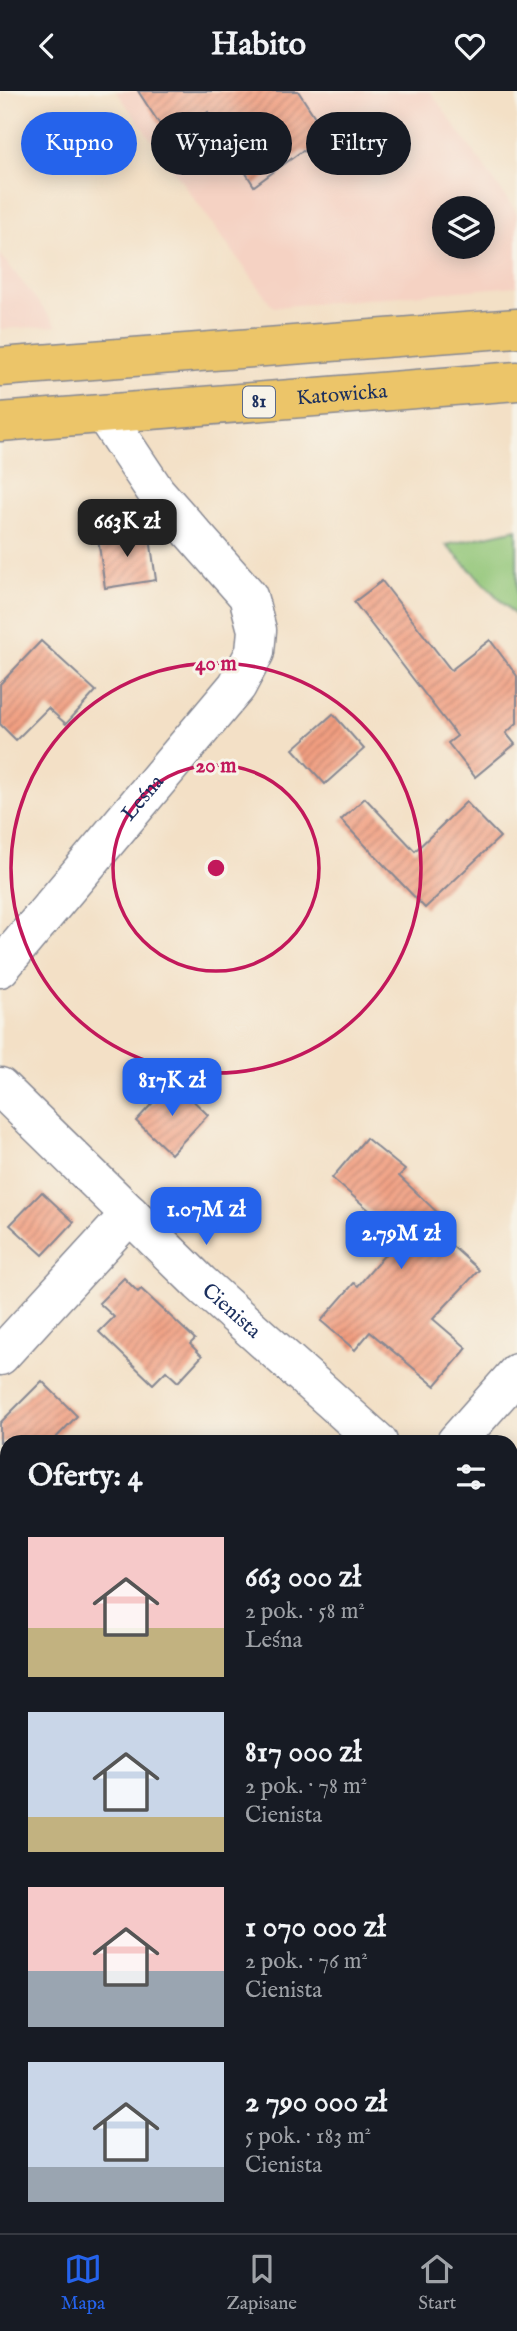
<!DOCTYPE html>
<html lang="pl">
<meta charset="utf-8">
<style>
:root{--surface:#171b24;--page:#242831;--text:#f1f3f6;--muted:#9ea1a6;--line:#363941;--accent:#2563eb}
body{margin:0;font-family:"IM FELL English",serif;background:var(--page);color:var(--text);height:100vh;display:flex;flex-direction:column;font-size:26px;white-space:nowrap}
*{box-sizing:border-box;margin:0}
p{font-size:23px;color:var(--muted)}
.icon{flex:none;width:38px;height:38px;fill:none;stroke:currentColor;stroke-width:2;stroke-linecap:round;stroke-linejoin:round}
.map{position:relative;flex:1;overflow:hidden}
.details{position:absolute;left:0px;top:1344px;width:518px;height:798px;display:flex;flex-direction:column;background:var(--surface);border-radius:21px 21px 0 0;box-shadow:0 4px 18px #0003}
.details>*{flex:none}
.banner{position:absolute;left:21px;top:21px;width:476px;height:63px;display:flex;gap:14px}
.controls{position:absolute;left:432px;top:105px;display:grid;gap:14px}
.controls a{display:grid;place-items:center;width:63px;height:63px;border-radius:50%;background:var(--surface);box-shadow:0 4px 18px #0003;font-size:35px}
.price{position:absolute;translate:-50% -60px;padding:0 16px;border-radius:14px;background:var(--accent);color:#fff;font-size:23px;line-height:46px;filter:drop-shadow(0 2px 4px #0008)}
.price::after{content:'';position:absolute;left:50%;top:42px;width:21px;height:16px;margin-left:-10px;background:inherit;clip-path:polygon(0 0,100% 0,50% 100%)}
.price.active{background:#222;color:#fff}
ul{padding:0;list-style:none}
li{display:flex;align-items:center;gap:21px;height:175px;padding:0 28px}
li span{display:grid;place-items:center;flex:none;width:196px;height:140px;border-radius:0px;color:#555}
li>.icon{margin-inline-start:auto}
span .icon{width:84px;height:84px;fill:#fffc;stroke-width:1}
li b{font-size:30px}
h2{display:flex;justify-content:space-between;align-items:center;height:84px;padding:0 28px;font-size:30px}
.tag{padding:0 24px;border-radius:32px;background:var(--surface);box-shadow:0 4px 18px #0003;font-size:24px;line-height:63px}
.tag.active{background:var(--accent);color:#fff}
header{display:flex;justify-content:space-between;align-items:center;height:91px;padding:0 28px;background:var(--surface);font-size:32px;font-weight:700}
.menu{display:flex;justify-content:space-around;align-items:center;height:98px;border-top:2px solid var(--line);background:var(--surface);font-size:19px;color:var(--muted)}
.menu a{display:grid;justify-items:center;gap:4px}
.menu .active{color:var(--accent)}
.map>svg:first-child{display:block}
.built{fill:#f5d2c3;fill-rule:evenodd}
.green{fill:#90c576;stroke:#567a6a;stroke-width:2}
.forest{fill:url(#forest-firs);stroke:#486c62;stroke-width:2}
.building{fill:url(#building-hatch)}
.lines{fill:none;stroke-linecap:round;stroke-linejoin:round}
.minor-casing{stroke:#878892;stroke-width:41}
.major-casing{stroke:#878892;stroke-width:41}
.minor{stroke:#fff;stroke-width:38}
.major{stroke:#ecc569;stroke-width:38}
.rail{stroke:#1b2f5e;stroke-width:5}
.ring{fill:none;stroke:#c2185b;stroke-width:3.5}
.labels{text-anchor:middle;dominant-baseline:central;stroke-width:6;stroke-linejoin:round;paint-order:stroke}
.shield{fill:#f7f3e8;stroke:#5d6a87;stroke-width:2}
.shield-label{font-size:19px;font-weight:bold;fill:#1b2f5e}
.street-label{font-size:21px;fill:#1b2f5e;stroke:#f7f3e8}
.centre{fill:#c2185b;stroke:#f7f3e8;stroke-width:3.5}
.ring-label{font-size:21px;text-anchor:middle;font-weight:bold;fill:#c2185b;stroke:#f7f3e8;stroke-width:6;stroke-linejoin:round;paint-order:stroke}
</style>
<header><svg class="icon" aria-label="back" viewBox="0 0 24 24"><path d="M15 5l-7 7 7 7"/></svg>Habito<svg class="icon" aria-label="heart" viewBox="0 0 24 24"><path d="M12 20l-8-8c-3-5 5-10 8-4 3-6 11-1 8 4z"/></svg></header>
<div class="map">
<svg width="517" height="2142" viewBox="0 0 517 2142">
<defs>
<pattern id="forest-firs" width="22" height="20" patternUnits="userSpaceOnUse" patternTransform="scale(1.75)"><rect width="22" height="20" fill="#74aa67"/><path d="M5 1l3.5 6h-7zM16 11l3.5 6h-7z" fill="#5e8b58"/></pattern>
<pattern id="building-hatch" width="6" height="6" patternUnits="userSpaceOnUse" patternTransform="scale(1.75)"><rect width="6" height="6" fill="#f19d7f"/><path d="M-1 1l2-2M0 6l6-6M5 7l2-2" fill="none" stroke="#c2806b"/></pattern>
</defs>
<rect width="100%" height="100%" fill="#f7f3e8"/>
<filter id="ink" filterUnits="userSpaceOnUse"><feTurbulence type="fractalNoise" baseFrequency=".0143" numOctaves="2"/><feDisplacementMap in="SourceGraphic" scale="14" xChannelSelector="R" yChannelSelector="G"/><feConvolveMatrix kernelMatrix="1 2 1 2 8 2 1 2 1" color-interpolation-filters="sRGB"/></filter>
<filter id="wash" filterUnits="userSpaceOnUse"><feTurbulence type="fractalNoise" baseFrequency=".00686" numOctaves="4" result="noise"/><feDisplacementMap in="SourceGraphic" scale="28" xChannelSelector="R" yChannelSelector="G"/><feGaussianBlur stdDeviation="1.57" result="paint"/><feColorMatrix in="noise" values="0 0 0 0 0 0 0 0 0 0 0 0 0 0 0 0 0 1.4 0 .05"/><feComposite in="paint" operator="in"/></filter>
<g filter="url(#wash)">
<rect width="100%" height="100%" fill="#f3e0c6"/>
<g class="built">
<path d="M116,0h314l87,122v73l-244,21zM444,117h39v39h-39z"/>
<polygon points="0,163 57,235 0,238"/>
</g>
<g class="green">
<polygon points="517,438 517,526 446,454"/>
<polygon points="517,1735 517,1914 511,1909 511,1742"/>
</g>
<polygon class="forest" points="517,2026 517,2142 393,2142 401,2135 511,2135 511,2031"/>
<g id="blocks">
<g class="building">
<polygon points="138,0 298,0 326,43 326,52 321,63 302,60 254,95 208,21 170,49"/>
<polygon points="149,440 156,489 105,497 98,447"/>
<polygon points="382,490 451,579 490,549 517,585 517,632 506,642 515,653 475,686 448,652 457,645 354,511"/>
<polygon points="41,550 96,600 66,633 48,617 16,649 0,633 0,593"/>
<polygon points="333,623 364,658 325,693 293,658"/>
<polygon points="365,707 415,760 466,711 500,746 425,817 341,729"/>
<polygon points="173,990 208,1024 171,1063 136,1030"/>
<polygon points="366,1047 405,1079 399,1085 441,1125 431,1136 479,1179 433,1228 467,1257 435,1295 370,1241 355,1259 321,1230 354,1192 358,1195 400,1146 332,1087"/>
<polygon points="42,1101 74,1131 43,1164 10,1134"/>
<polygon points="124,1187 138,1201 141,1198 195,1248 190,1253 202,1265 178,1291 166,1280 153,1293 99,1241 114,1226 99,1212"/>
<polygon points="42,1290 77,1325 52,1351 0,1351 0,1332"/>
</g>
</g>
</g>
<g filter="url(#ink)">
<use href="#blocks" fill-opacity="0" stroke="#878892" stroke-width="2"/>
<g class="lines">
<g class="minor-casing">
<g id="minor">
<path id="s1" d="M0,877l237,-282 18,-34 2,-22 -9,-34 -92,-104 -52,-78"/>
<path id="s2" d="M0,996l200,196 178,159"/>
<polyline points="0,1265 130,1123"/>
<polyline points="456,1351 517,1282"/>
<polyline points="511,1474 517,1480"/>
<polyline points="0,1769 7,1760"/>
<polyline points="511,2011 517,2004"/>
<polyline points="398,2142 404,2135"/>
</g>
</g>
<g class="major-casing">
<g id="major">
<polyline points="0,276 517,237"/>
<path id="s3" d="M0,331l517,-41"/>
</g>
</g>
<use href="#minor" class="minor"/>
<use href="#major" class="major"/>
<g class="rail">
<polyline points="0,1830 7,1831"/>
<polyline points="511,1888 517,1889"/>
</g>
</g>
</g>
<g class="ring">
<circle cx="216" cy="777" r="103"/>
<circle cx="216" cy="777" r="205"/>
</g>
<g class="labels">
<rect class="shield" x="243" y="295.5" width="32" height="31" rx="5"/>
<g class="shield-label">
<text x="259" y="311">81</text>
</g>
<g class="street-label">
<text stroke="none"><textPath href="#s3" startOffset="343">Katowicka</textPath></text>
<text stroke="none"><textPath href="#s1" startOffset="222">Leśna</textPath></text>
<text stroke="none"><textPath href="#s2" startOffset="322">Cienista</textPath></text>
</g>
</g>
<circle cx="216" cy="777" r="10" class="centre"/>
<g class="ring-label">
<text x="216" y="579">40 m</text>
<text x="216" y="681">20 m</text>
</g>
</svg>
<div class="controls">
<a><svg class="icon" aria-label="layers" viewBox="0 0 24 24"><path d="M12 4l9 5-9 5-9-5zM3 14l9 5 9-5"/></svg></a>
</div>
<b class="price active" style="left:127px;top:468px">663K zł</b>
<b class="price" style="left:172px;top:1027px">817K zł</b>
<b class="price" style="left:206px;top:1156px">1.07M zł</b>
<b class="price" style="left:401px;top:1180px">2.79M zł</b>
<div class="banner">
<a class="tag active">Kupno</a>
<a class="tag">Wynajem</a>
<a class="tag">Filtry</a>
</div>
<section class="details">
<h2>Oferty: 4<svg class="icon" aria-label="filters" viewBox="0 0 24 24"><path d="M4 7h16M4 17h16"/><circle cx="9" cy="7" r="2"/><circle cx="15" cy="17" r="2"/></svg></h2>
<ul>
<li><span style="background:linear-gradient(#f6c9c9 65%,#c2b280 0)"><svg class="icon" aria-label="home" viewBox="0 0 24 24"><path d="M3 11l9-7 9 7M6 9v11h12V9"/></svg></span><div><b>663 000 zł</b><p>2 pok. · 58 m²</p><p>Leśna</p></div></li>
<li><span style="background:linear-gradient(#c9d6e8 75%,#c2b280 0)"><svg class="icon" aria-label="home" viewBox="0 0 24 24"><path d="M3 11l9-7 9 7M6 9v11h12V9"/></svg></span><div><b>817 000 zł</b><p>2 pok. · 78 m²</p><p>Cienista</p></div></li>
<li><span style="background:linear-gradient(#f6c9c9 60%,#9aa5b1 0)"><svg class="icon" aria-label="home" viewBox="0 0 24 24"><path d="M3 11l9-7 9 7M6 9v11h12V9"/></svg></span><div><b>1 070 000 zł</b><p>2 pok. · 76 m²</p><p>Cienista</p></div></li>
<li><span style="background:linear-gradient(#c9d6e8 75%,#9aa5b1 0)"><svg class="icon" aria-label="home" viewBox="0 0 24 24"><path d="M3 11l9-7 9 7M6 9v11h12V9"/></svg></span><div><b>2 790 000 zł</b><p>5 pok. · 183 m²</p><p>Cienista</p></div></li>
</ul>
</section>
</div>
<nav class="menu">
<a class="active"><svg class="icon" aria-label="map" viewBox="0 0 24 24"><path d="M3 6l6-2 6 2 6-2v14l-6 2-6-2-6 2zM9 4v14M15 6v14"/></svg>Mapa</a>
<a><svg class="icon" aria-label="saved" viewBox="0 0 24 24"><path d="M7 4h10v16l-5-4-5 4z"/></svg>Zapisane</a>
<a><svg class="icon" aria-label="home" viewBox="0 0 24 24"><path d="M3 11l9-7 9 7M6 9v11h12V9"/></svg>Start</a>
</nav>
